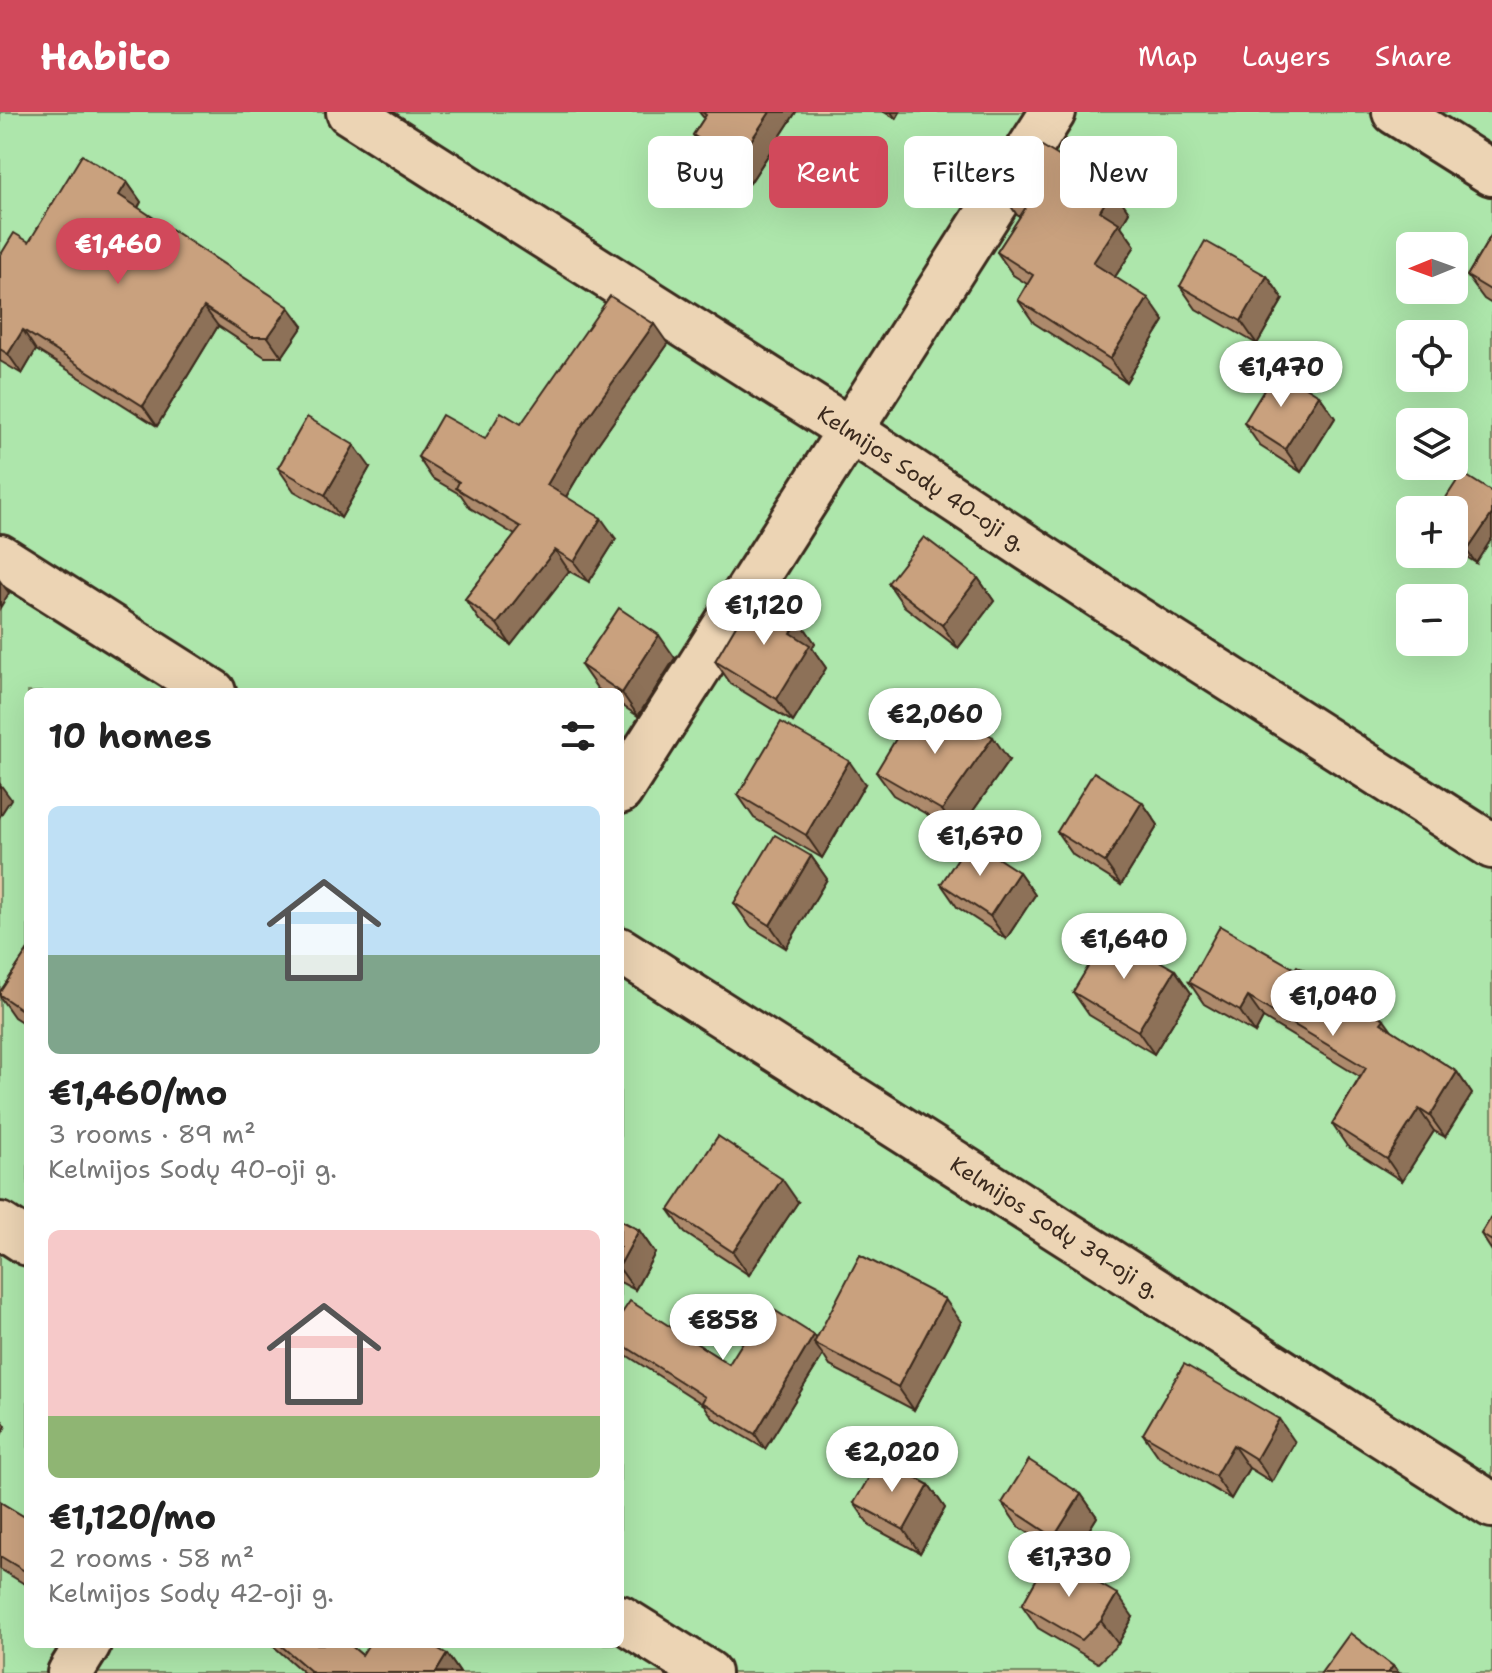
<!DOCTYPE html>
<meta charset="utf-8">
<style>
:root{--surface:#fff;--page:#f2f2f2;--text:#222;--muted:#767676;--accent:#d1495b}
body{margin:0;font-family:"Shantell Sans",sans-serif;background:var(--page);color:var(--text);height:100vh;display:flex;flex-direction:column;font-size:30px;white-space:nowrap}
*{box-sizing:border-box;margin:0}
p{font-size:26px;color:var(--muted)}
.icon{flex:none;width:44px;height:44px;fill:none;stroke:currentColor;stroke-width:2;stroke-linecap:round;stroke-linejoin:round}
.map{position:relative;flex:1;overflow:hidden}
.details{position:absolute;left:24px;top:576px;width:600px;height:960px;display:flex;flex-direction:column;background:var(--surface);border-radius:12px;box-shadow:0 8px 32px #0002}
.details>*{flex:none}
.banner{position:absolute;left:648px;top:24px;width:724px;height:72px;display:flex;gap:16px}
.needle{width:52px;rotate:269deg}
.tools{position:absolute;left:1396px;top:120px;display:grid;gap:16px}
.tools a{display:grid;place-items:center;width:72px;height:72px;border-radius:12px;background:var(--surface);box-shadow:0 8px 32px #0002;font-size:40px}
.price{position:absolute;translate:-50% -68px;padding:0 18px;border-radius:28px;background:#fff;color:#222;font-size:26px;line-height:52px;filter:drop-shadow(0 2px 4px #0008)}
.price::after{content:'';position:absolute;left:50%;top:48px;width:24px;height:18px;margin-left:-12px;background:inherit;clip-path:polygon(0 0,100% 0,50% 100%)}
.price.active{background:var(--accent);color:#fff}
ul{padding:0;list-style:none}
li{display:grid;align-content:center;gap:16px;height:424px;padding:0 24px}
li span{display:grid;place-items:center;height:248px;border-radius:12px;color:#555}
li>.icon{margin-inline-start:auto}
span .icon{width:144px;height:144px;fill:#fffc;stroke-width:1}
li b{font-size:34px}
h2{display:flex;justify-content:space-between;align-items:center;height:96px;padding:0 24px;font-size:34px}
.chip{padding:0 28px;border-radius:12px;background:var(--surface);box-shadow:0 8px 32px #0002;font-size:28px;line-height:72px}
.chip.active{background:var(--accent);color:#fff}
header{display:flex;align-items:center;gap:48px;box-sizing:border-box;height:112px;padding:0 40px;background:var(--accent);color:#fff}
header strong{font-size:38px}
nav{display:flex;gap:44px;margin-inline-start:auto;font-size:28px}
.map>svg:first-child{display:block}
.green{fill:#ade6ab;stroke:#748864;stroke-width:2;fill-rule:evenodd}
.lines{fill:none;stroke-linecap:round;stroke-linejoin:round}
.street-casing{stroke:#3b2a1e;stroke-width:50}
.street{stroke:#ecd4b4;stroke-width:44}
.wall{fill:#ad8a6c;stroke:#3b2a1e;stroke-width:2}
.shaded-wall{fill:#8d7158;stroke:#3b2a1e;stroke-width:2}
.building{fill:#c9a17e;stroke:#3b2a1e;stroke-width:2}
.labels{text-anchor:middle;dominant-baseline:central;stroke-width:6;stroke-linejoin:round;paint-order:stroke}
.street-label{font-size:22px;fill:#3b2a1e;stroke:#ecd4b4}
</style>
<header>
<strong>Habito</strong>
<nav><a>Map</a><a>Layers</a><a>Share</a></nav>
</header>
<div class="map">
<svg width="1492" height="1561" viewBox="0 0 1492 1561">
<rect width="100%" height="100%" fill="#e5c8a6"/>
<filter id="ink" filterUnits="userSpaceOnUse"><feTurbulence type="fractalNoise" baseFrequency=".0125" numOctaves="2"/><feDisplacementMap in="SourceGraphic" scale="16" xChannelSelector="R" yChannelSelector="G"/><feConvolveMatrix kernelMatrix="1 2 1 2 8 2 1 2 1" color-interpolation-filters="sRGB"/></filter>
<g filter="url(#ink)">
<path class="green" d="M0,0h1492v1561h-1492zM1410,134h44v44h-44zM1410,222h44v44h-44zM1410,310h44v44h-44zM1410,398h44v44h-44zM1410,486h44v44h-44zM28,580h592v952h-592z"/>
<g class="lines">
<g class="street-casing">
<g id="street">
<path id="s1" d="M349,0l502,319 257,170 384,245"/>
<polyline points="1395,0 1492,61"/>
<polyline points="0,445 213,580"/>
<polyline points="620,679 1053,0"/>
<path id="s2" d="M620,838l872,555"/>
<polyline points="0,1113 28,1131"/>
<polyline points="620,1506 708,1561"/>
<polyline points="70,1561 88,1532"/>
</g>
</g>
<use href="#street" class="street"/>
</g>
<g class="wall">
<polygon points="699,0 796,0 750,71 706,42 693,23 704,6"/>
<polygon points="884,0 900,0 896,7"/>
<polygon points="127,70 141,90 138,96 303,214 282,245 265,245 218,214 157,314 36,238 22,262 0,249 0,144 29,130"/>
<polygon points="1113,77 1129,100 1121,114 1135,134 1115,165 1164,209 1126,270 1034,211 1018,188 1027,172 1013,163 997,140 1020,105 1017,103 1001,80"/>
<polygon points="1492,122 1492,192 1484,187 1467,164"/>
<polygon points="1267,164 1283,187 1257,232 1196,197 1180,174"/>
<polygon points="668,232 595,336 566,385 616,427 589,470 569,459 511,533 479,508 465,487 515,423 470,396 461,383 432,366 418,345 485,327 521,312"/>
<polygon points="1319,283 1335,306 1301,360 1260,334 1244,311"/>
<polygon points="370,355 341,406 294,379 278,356"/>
<polygon points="1454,398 1476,451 1454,437"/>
<polygon points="978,466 994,489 958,536 904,494 888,471"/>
<polygon points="799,508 815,531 812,536 826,556 793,610 731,572 715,549"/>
<polygon points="675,546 638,604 620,592 620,580 602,580 597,576 581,553"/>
<polygon points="915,622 1009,648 958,720 893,683 876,660"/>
<polygon points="865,672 822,746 754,706 738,683"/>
<polygon points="1142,690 1158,713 1121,773 1073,743 1057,720"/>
<polygon points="811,744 827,767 786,836 750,814 734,791"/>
<polygon points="1019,760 1035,783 1006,827 957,795 941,772"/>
<polygon points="28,838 28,914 14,905 0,885 0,880"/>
<polygon points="1175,858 1191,881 1154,942 1089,903 1073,880"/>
<polygon points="1189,870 1393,919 1457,960 1472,982 1445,1025 1434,1019 1402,1069 1347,1034 1332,1012 1360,965 1263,906 1255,921 1204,892"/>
<polygon points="798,1090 749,1163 685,1121 669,1098"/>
<polygon points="1492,1104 1492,1139 1481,1122"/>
<polygon points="620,1108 639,1118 655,1141 635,1178 620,1170"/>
<polygon points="620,1204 729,1252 814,1223 816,1227 961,1210 914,1298 830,1254 823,1243 765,1337 713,1306 704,1293 620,1239"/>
<polygon points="1143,1322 1295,1330 1272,1370 1249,1356 1231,1387 1159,1345"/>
<polygon points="929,1373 945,1396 920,1441 870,1414 854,1391"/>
<polygon points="1081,1382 1097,1405 1070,1448 1018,1414 1002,1391"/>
<polygon points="0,1390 28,1407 28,1474 0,1457"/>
<polygon points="1022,1493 1133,1505 1118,1532 1098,1551 1038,1516"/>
<polygon points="271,1532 349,1532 362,1543 447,1542 460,1561 304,1561"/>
</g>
<g class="shaded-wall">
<polygon points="770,0 796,0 750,71 736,51"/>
<polygon points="891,0 900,0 896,7"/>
<polygon points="127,70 141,90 133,103 119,83"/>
<polygon points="1113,77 1129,100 1121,114 1135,134 1109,174 1093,151 1100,99"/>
<polygon points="1267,164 1283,187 1257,232 1241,209"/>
<polygon points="1148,186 1164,209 1126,270 1110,247"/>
<polygon points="204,195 218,214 157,314 143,294"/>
<polygon points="289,195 303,214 282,245 268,225"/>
<polygon points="654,212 668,232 595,336 561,393 547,373 581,315"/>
<polygon points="23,218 36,238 22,262 8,242"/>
<polygon points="1319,283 1335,306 1301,360 1285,337"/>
<polygon points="354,333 370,355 341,406 325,383"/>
<polygon points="1492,402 1492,426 1476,451 1467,439"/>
<polygon points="601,406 616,427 589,470 574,450"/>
<polygon points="555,438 569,459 511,533 497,512"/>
<polygon points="978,466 994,489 958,536 942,513"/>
<polygon points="0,469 9,481 0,496"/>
<polygon points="799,508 815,531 812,536 826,556 793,610 777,587 791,521"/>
<polygon points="659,523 675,546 638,604 622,581"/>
<polygon points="993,625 1009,648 958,720 942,698"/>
<polygon points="849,649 865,672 822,746 806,723"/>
<polygon points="0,672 11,687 0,704"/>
<polygon points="1142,690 1158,713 1121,773 1105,750"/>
<polygon points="811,744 827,767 786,836 770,813"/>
<polygon points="1019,760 1035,783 1006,827 990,804"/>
<polygon points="1175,858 1191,881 1154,942 1138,919"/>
<polygon points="1248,885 1263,906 1255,921 1240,899"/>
<polygon points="1384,907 1399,928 1381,911"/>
<polygon points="1457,960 1472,982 1445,1025 1430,1004"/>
<polygon points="1419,997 1434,1019 1402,1069 1387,1047"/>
<polygon points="782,1067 798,1090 749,1163 733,1140"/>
<polygon points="639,1118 655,1141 635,1178 620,1157 620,1153"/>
<polygon points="945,1187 961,1210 914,1298 898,1275"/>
<polygon points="814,1223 822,1235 814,1231 823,1243 765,1337 755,1322"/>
<polygon points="0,1305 6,1314 0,1325"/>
<polygon points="1279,1307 1295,1330 1272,1370 1256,1347"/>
<polygon points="1233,1333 1249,1356 1231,1387 1215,1364"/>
<polygon points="929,1373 945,1396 920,1441 904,1418"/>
<polygon points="1081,1382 1097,1405 1070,1448 1054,1425"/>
<polygon points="1117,1482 1133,1505 1118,1532 1101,1509"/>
<polygon points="447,1542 460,1561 436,1560"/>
<polygon points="1393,1554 1399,1561 1388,1561"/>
</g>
<g class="building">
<polygon points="702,0 770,0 736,51 693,23 706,3"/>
<polygon points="1034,29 1113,77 1100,99 1119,111 1093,151 1148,186 1110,247 1018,188 1033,163 997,140 1026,95 1001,80"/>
<polygon points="82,43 127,70 119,83 289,195 268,225 251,225 204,195 143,294 23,218 8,242 0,237 0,144 14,121 29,130"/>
<polygon points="1492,122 1492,179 1467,164"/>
<polygon points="1205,129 1267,164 1241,209 1180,174"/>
<polygon points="610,184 654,212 581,315 547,373 601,406 574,450 555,438 497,512 465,487 521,415 456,376 459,370 418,345 442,303 485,327 501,300 521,312"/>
<polygon points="1277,257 1319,283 1285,337 1244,311"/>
<polygon points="307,305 354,333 325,383 278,356"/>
<polygon points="1462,361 1492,380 1492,402 1467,439 1454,430 1454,398 1438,398"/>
<polygon points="924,425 978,466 942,513 888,471"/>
<polygon points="755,481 799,508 791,521 810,533 777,587 715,549"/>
<polygon points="619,496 659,523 622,581 581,553"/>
<polygon points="936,591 993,625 942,698 876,660 903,615 915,622"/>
<polygon points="781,610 849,649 806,723 738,683"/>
<polygon points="1094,660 1142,690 1105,750 1057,720"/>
<polygon points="775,723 811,744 770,813 734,791"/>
<polygon points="970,728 1019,760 990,804 941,772"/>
<polygon points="1220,814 1295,857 1297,854 1384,907 1381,911 1457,960 1430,1004 1419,997 1387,1047 1332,1012 1366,956 1248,885 1240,899 1189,870"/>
<polygon points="1109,820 1175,858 1138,919 1073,880"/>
<polygon points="28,838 28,902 0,883 0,880"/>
<polygon points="718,1024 782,1067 733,1140 669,1098"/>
<polygon points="1492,1104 1492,1129 1481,1122"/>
<polygon points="620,1108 639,1118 620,1153"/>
<polygon points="860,1143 945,1187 898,1275 814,1231"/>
<polygon points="630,1189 729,1252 766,1193 814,1223 755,1322 702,1290 705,1285 620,1231 620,1204"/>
<polygon points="1184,1252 1279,1307 1256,1347 1233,1333 1215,1364 1143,1322"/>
<polygon points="880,1346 929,1373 904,1418 854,1391"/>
<polygon points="1029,1348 1081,1382 1054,1425 1002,1391"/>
<polygon points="0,1390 28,1407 28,1461 0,1444"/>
<polygon points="1050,1443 1117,1482 1101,1509 1082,1528 1022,1493"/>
<polygon points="1350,1521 1393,1554 1388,1561 1321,1561"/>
<polygon points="279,1532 349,1532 362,1543 369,1532 430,1532 447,1542 436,1560 438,1561 313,1561"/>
</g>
</g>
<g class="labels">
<g class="street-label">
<text stroke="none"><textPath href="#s1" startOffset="680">Kelmijos Sodų 40-oji g.</textPath></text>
<text stroke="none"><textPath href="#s2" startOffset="516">Kelmijos Sodų 39-oji g.</textPath></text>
</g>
</g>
</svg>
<div class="tools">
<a><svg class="needle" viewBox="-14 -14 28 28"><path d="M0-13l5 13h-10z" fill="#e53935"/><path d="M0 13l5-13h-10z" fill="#767676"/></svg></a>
<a><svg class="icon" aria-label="locate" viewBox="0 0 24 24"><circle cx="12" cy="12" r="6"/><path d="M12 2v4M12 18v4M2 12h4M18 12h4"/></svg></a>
<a><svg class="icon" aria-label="layers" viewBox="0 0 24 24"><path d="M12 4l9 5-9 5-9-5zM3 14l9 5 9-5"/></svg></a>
<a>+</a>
<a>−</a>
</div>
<b class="price active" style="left:118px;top:174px">€1,460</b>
<b class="price" style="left:1281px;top:297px">€1,470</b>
<b class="price" style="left:764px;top:535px">€1,120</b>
<b class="price" style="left:935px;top:644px">€2,060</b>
<b class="price" style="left:980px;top:766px">€1,670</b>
<b class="price" style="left:1124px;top:869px">€1,640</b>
<b class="price" style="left:1333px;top:926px">€1,040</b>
<b class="price" style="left:723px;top:1250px">€858</b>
<b class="price" style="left:892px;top:1382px">€2,020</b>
<b class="price" style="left:1069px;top:1487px">€1,730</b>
<div class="banner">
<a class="chip">Buy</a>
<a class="chip active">Rent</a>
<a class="chip">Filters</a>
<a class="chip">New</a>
</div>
<section class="details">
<h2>10 homes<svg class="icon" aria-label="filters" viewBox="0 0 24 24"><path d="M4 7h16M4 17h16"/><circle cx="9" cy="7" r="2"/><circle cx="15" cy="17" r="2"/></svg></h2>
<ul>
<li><span style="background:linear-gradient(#bfe0f5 60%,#7fa58c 0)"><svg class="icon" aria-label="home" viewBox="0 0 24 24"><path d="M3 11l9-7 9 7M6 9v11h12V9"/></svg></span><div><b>€1,460/mo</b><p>3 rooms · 89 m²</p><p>Kelmijos Sodų 40-oji g.</p></div></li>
<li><span style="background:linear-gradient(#f6c9c9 75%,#8fb573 0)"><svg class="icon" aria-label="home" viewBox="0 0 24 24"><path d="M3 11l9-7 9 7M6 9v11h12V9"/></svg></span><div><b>€1,120/mo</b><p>2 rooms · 58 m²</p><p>Kelmijos Sodų 42-oji g.</p></div></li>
</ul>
</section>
</div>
